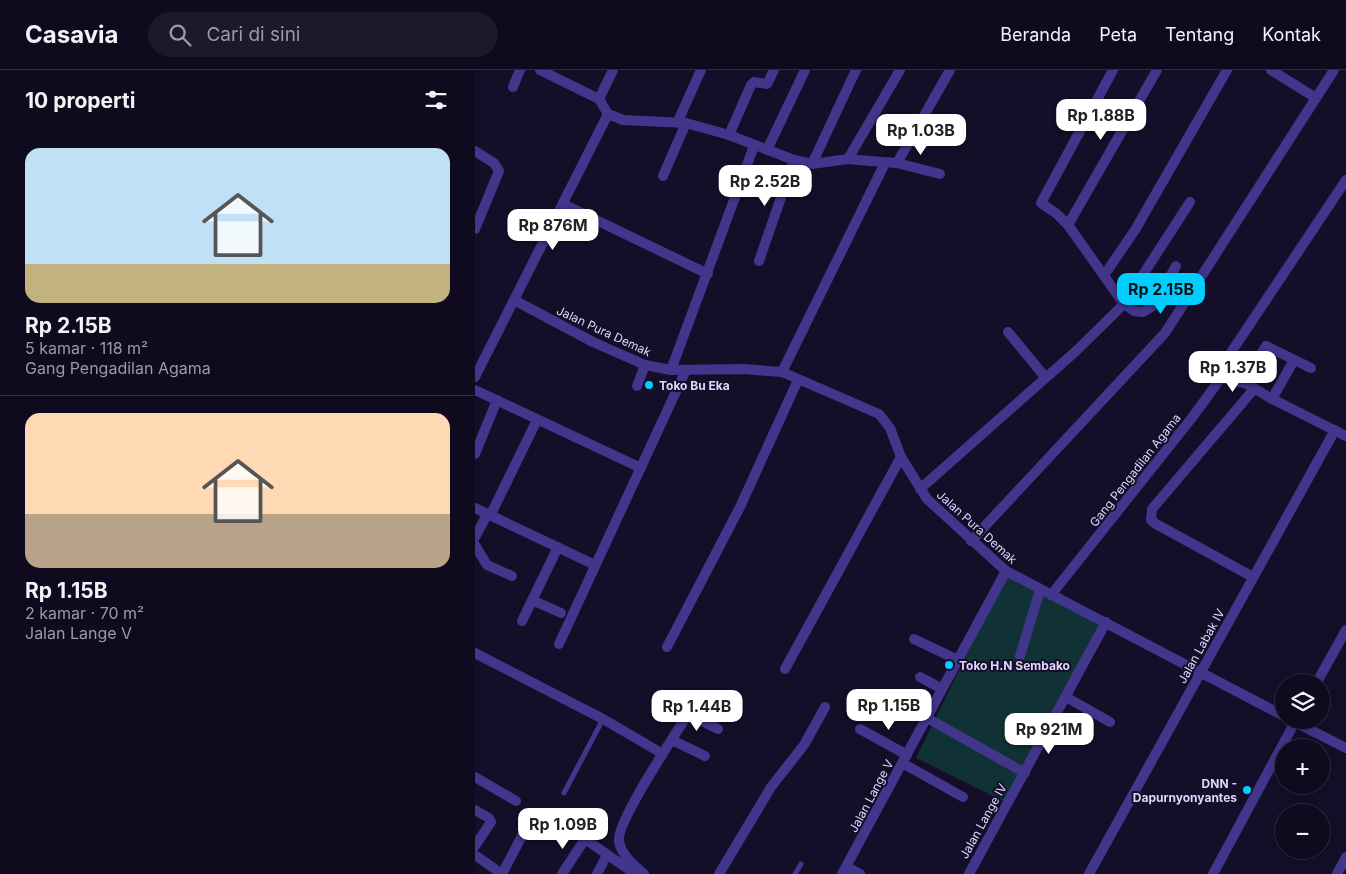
<!DOCTYPE html>
<html lang="id">
<meta charset="utf-8">
<style>
:root{--surface:#100a1f;--page:#1e182c;--text:#f1f3f6;--muted:#9c9aa4;--line:#302b3d;--accent:#02cdff}
body{margin:0;font-family:Inter,sans-serif;background:var(--page);color:var(--text);height:100vh;display:flex;flex-direction:column;font-size:19px;white-space:nowrap}
*{box-sizing:border-box;margin:0}
p{font-size:16px;color:var(--muted)}
.icon{flex:none;width:28px;height:28px;fill:none;stroke:currentColor;stroke-width:2;stroke-linecap:round;stroke-linejoin:round}
.map{position:relative;flex:1;overflow:hidden}
.side{display:flex;flex-direction:column;background:var(--surface);width:475px}
.side>*{flex:none}
.fabs{position:absolute;left:800px;top:604px;display:grid;gap:10px}
.fabs a{display:grid;place-items:center;width:55px;height:55px;border-radius:50%;background:var(--surface);box-shadow:0 2px 12px #0003,0 0 0 1px var(--line);font-size:25px}
.price{position:absolute;translate:-50% -42px;padding:0 11px;border-radius:10px;background:#fff;color:#222;font-size:16px;line-height:32px;filter:drop-shadow(0 1px 2px #0008)}
.price::after{content:'';position:absolute;left:50%;top:30px;width:15px;height:11px;margin-left:-8px;background:inherit;clip-path:polygon(0 0,100% 0,50% 100%)}
.price.current{background:var(--accent);color:#111}
ul{padding:0;list-style:none}
li{display:grid;align-content:center;gap:10px;height:265px;padding:0 25px}
li+li{border-top:1px solid var(--line)}
li span{display:grid;place-items:center;height:155px;border-radius:15px;color:#555}
li>.icon{margin-inline-start:auto}
span .icon{width:90px;height:90px;fill:#fffc;stroke-width:1}
li b{font-size:21px}
h2{display:flex;justify-content:space-between;align-items:center;height:60px;padding:0 25px;font-size:21px}
header{display:flex;align-items:center;gap:30px;box-sizing:border-box;height:70px;padding:0 25px;background:var(--surface);border-bottom:1px solid var(--line)}
header strong{font-size:24px}
nav{display:flex;gap:28px;margin-inline-start:auto;font-size:18px}
.search{width:350px;height:45px;background:var(--page);display:flex;align-items:center;gap:12px;box-sizing:border-box;padding:0 18px;border-radius:28px;color:var(--muted);font-size:19px}
main{display:flex;flex:1;min-height:0}
.map>svg:first-child{display:block}
.green{fill:#103234}
.lines{fill:none;stroke-linecap:round;stroke-linejoin:round}
.service{stroke:#41358c;stroke-width:5}
.minor{stroke:#41358c;stroke-width:10}
.poi-dot{fill:#02cdff;stroke:#150e29;stroke-width:2}
.labels{text-anchor:middle;dominant-baseline:central;stroke-width:4;stroke-linejoin:round;paint-order:stroke}
.street-label{font-size:12px;fill:#dfd6ff;stroke:#150e29}
.poi-label{font-size:12px;font-weight:bold;fill:#dfd6ff;stroke:#150e29;text-anchor:start}
</style>
<header>
<strong>Casavia</strong>
<div class="search"><svg class="icon" aria-label="search" viewBox="0 0 24 24"><circle cx="10" cy="10" r="6"/><path d="M15 15l6 6"/></svg>Cari di sini</div>
<nav><a>Beranda</a><a>Peta</a><a>Tentang</a><a>Kontak</a></nav>
</header>
<main>
<section class="side">
<h2>10 properti<svg class="icon" aria-label="filters" viewBox="0 0 24 24"><path d="M4 7h16M4 17h16"/><circle cx="9" cy="7" r="2"/><circle cx="15" cy="17" r="2"/></svg></h2>
<ul>
<li><span style="background:linear-gradient(#bfe0f5 75%,#c2b280 0)"><svg class="icon" aria-label="home" viewBox="0 0 24 24"><path d="M3 11l9-7 9 7M6 9v11h12V9"/></svg></span><div><b>Rp 2.15B</b><p>5 kamar · 118 m²</p><p>Gang Pengadilan Agama</p></div></li>
<li><span style="background:linear-gradient(#ffd9b3 65%,#b9a48a 0)"><svg class="icon" aria-label="home" viewBox="0 0 24 24"><path d="M3 11l9-7 9 7M6 9v11h12V9"/></svg></span><div><b>Rp 1.15B</b><p>2 kamar · 70 m²</p><p>Jalan Lange V</p></div></li>
</ul>
</section>
<div class="map">
<svg width="871" height="804" viewBox="0 0 871 804">
<rect width="100%" height="100%" fill="#150e29"/>
<polygon class="green" points="530,506 627,552 530,732 441,688"/>
<g class="lines">
<g class="service">
<polyline points="89,723 128,649"/>
<polyline points="320,804 326,794"/>
</g>
<g class="minor">
<polyline points="65,0 124,29 133,44 148,50 211,53 254,65 319,90 337,94 373,89 395,91 422,93 465,104"/>
<polyline points="638,0 566,133 582,144 593,155 649,234 659,241 668,242 679,235 701,196"/>
<polyline points="796,0 841,28"/>
<polyline points="38,17 45,0"/>
<polyline points="124,29 138,0"/>
<polyline points="203,51 226,0"/>
<polyline points="254,65 276,15 279,12 292,14 299,0"/>
<polyline points="292,80 330,0"/>
<polyline points="0,81 19,93 24,101 0,159"/>
<polyline points="373,89 425,0"/>
<polyline points="422,93 475,0"/>
<polyline points="337,94 381,0"/>
<polyline points="188,106 211,53"/>
<polyline points="88,134 233,204"/>
<polyline points="593,155 682,0"/>
<polyline points="284,191 319,90"/>
<polyline points="630,204 660,160 752,0"/>
<polyline points="39,230 118,272 170,295 196,300 268,299 307,302 404,344 415,358 426,387 452,429 531,501 809,646"/>
<polyline points="533,262 570,307"/>
<polyline points="196,300 279,76"/>
<polyline points="307,302 410,93"/>
<polyline points="0,307 133,44"/>
<polyline points="746,308 772,314 797,329 871,366"/>
<polyline points="772,314 772,306 791,276 836,298"/>
<polyline points="162,316 170,295"/>
<polyline points="0,320 166,398"/>
<polyline points="797,329 819,290"/>
<polyline points="0,384 22,330"/>
<polyline points="445,419 600,282 649,234 715,132"/>
<polyline points="0,438 120,495"/>
<polyline points="16,444 62,350"/>
<polyline points="0,467 13,443"/>
<polyline points="496,471 690,263 859,0"/>
<polyline points="0,475 12,495 37,506"/>
<polyline points="778,507 681,454 676,450 677,439 779,319"/>
<polyline points="576,525 716,349 746,308 749,293 871,110"/>
<polyline points="57,530 86,543"/>
<polyline points="47,551 83,477"/>
<polyline points="439,569 483,590"/>
<polyline points="84,574 211,300"/>
<polyline points="192,577 265,437 323,310"/>
<polyline points="0,583 128,649 188,684"/>
<polyline points="545,586 565,520"/>
<polyline points="310,599 426,387"/>
<polyline points="445,607 467,619"/>
<polyline points="842,612 871,560"/>
<polyline points="591,627 635,652"/>
<polyline points="452,648 550,703"/>
<polyline points="816,650 871,678"/>
<polyline points="385,659 432,685"/>
<polyline points="197,670 230,686"/>
<polyline points="427,693 488,727"/>
<polyline points="0,707 41,731"/>
<polyline points="0,740 14,748 16,752 0,776"/>
<polyline points="0,785 27,804"/>
<polyline points="372,797 385,804"/>
<polyline points="27,804 50,760"/>
<polyline points="87,804 110,769 156,801 165,804"/>
<polyline points="122,804 132,785"/>
<path d="M169,804c-10,-9 -23,-19 -25,-33 -3,-19 56,-106 69,-127l30,15"/>
<polyline points="244,804 296,717 329,675 350,637"/>
<polyline points="367,804 531,501"/>
<polyline points="494,804 631,552"/>
<polyline points="614,804 860,360"/>
<polyline points="738,804 821,650"/>
<polyline points="862,804 871,787"/>
</g>
</g>
<g class="poi-dot">
<circle cx="174" cy="315" r="5"/>
<circle cx="474" cy="595" r="5"/>
<circle cx="772" cy="720" r="5"/>
</g>
<g class="labels">
<g class="street-label">
<text transform="translate(129 261) rotate(25)">Jalan Pura Demak</text>
<text transform="translate(660 400) rotate(-52)">Gang Pengadilan Agama</text>
<text transform="translate(502 457) rotate(42)">Jalan Pura Demak</text>
<text transform="translate(726 576) rotate(-61)">Jalan Labak IV</text>
<text transform="translate(396 726) rotate(-62)">Jalan Lange V</text>
<text transform="translate(508 751) rotate(-61)">Jalan Lange IV</text>
</g>
<g class="poi-label">
<text x="184" y="315">Toko Bu Eka</text>
<text x="484" y="595">Toko H.N Sembako</text>
<text x="762" y="713" text-anchor="end">DNN -<tspan x="762" dy="14">Dapurnyonyantes</tspan></text>
</g>
</g>
</svg>
<div class="fabs">
<a><svg class="icon" aria-label="layers" viewBox="0 0 24 24"><path d="M12 4l9 5-9 5-9-5zM3 14l9 5 9-5"/></svg></a>
<a>+</a>
<a>−</a>
</div>
<b class="price" style="left:626px;top:71px">Rp 1.88B</b>
<b class="price" style="left:446px;top:86px">Rp 1.03B</b>
<b class="price" style="left:290px;top:137px">Rp 2.52B</b>
<b class="price" style="left:78px;top:181px">Rp 876M</b>
<b class="price current" style="left:686px;top:245px">Rp 2.15B</b>
<b class="price" style="left:758px;top:323px">Rp 1.37B</b>
<b class="price" style="left:414px;top:661px">Rp 1.15B</b>
<b class="price" style="left:222px;top:662px">Rp 1.44B</b>
<b class="price" style="left:574px;top:685px">Rp 921M</b>
<b class="price" style="left:88px;top:780px">Rp 1.09B</b>
</div>
</main>
